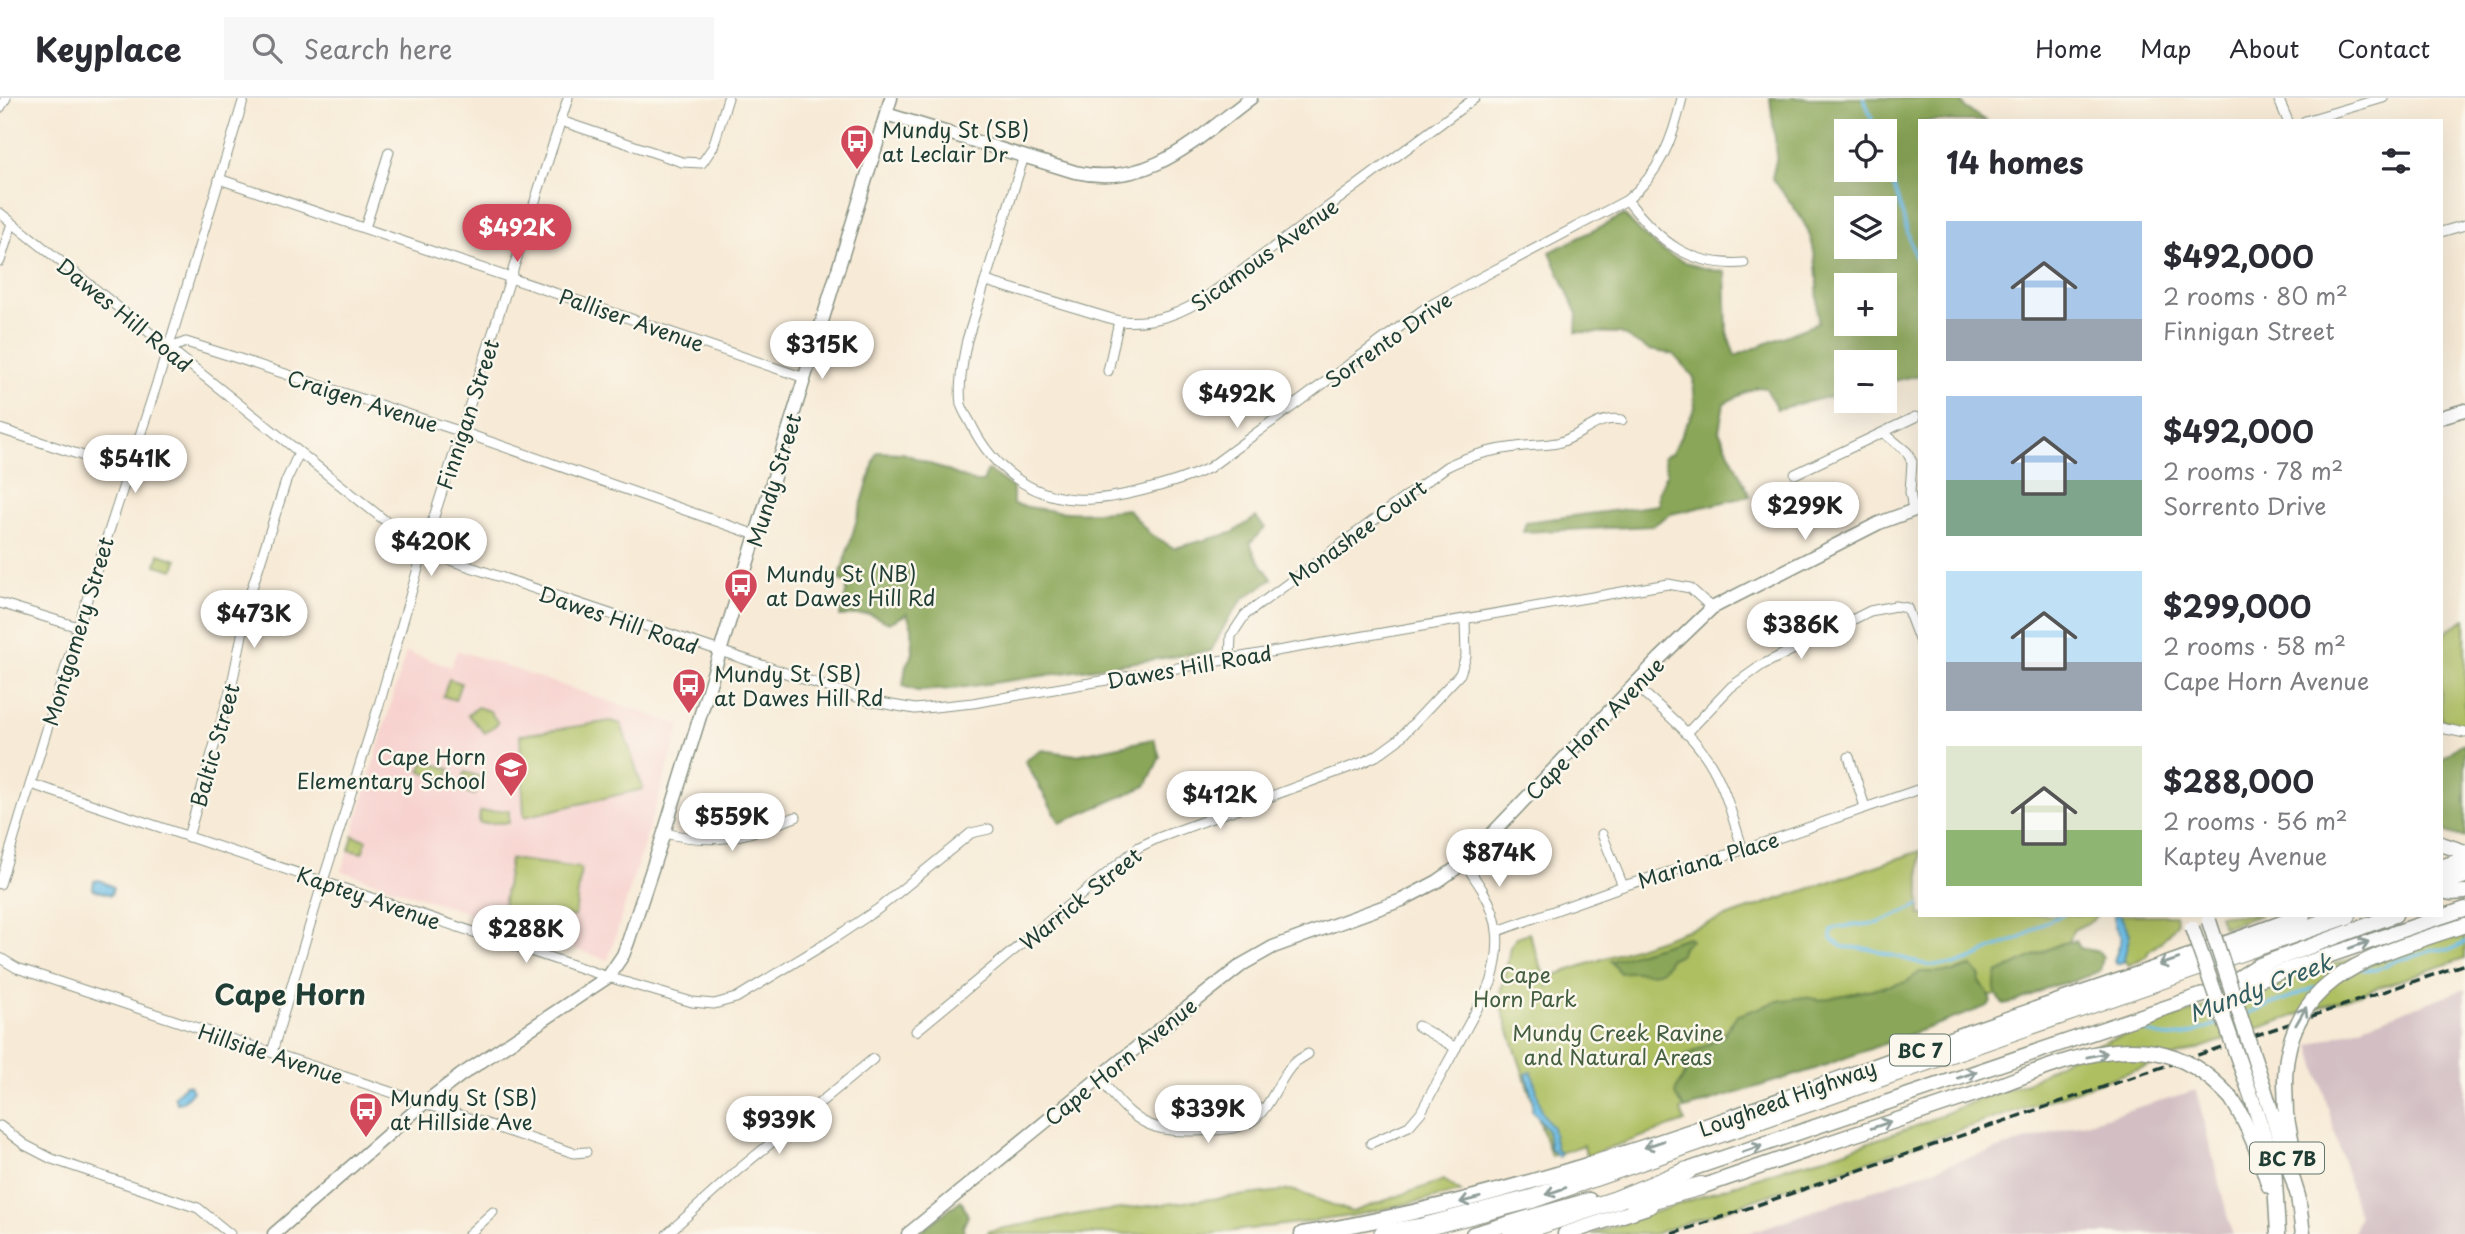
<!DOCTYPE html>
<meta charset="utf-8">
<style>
:root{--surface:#fff;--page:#f7f7f7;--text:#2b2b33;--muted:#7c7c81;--line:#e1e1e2;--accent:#d1495b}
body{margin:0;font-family:"Playpen Sans",sans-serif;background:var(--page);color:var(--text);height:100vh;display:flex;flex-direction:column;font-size:26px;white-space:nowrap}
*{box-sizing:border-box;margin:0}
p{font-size:23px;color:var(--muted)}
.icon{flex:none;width:38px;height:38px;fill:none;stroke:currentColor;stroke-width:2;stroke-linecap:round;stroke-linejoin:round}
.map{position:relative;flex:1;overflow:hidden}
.details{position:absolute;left:1918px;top:21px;width:525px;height:798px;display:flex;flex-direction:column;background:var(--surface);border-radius:0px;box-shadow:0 7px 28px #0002}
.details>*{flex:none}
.fabs{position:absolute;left:1834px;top:21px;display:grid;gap:14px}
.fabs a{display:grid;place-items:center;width:63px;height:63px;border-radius:0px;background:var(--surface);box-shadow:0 7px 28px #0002;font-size:35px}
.price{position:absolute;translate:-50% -60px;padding:0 16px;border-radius:24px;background:#fff;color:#222;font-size:23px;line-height:46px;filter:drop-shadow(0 2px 4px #0008)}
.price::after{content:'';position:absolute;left:50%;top:42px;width:21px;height:16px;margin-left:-10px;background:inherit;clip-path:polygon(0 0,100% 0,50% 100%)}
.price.on{background:var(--accent);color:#fff}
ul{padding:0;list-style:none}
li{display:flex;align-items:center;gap:21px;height:175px;padding:0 28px}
li span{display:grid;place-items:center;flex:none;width:196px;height:140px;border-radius:0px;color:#555}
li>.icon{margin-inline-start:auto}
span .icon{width:84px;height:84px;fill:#fffc;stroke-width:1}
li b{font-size:30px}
h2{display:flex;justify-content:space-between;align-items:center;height:84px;padding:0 28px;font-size:30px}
header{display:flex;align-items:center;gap:42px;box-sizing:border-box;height:98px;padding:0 35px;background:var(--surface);border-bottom:2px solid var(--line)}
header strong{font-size:33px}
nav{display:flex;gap:38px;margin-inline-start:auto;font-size:24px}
.search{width:490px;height:63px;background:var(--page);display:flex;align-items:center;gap:18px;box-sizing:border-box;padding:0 24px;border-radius:0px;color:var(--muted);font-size:26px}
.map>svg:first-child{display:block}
.built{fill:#f7d0cd}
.industrial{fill:#d2bec3}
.green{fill:#aebf62;stroke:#667e4b;stroke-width:2}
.forest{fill:#8aa658;stroke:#547246;stroke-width:2;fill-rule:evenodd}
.water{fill:#6cbee8;stroke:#467e8e;stroke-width:2}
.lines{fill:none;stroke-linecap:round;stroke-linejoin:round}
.stream{stroke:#6cbee8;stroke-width:3.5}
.street-casing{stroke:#8b9485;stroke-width:11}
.secondary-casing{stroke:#8b9485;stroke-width:15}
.primary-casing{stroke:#8b9485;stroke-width:17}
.highway-casing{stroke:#8b9485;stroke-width:20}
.street{stroke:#fff;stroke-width:9}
.secondary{stroke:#fff;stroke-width:12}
.primary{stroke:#fff;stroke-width:14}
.highway{stroke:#fff;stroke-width:18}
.rail{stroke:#1f3d34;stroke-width:3.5;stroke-dasharray:10 5;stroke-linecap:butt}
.primary-bridge-casing{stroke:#8b9485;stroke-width:17;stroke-linecap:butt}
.primary-bridge{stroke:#fff;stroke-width:14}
.oneway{stroke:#8f9e9a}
.labels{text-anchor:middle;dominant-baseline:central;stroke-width:5;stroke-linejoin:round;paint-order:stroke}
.shield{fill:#fbf7ec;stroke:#61756b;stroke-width:2}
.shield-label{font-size:19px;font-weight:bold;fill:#1f3d34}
.poi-label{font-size:21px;fill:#1f3d34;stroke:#fbf7ec;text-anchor:start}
.street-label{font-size:21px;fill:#1f3d34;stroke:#fbf7ec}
.park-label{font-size:21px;fill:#435e40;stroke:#fbf7ec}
.water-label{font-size:23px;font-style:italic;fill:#325d61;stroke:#fbf7ec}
.district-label{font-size:28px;font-weight:bold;fill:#1f3d34;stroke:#fbf7ec}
</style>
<header>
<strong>Keyplace</strong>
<div class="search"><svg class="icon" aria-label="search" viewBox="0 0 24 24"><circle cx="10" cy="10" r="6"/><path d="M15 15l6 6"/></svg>Search here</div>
<nav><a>Home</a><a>Map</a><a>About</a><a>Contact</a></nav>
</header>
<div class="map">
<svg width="2465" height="1136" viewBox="0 0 2465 1136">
<rect width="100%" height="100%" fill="#fbf7ec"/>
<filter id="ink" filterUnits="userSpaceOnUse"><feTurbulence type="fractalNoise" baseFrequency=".0143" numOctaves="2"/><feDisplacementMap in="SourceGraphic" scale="14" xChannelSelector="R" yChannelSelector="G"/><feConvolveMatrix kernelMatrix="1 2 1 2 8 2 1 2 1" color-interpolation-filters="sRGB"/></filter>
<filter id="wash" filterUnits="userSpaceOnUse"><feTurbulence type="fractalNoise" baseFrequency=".00686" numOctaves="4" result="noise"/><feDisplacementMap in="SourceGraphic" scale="28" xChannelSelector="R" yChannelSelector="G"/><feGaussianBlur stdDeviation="1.57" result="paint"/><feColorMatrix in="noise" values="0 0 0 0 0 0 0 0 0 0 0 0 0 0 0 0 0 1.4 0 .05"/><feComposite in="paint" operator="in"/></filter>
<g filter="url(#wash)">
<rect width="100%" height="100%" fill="#f7ead6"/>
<polygon class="built" points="457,552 681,627 608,862 342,773 406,554 451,569"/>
<g class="industrial">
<polygon points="2465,891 2465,1136 2353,1136 2359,1119 2310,947"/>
<polygon points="2196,992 2232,1136 1746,1136 1961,1062"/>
</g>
<g class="green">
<polygon points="159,456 177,462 174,472 156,467"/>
<polygon points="2465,521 2465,628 2441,622 2441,544 2449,531"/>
<polygon points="449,581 461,585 455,602 443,598"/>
<polygon points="477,609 490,613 498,625 485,635 468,617"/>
<polygon points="611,623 621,626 643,691 524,719 520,637"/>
<polygon points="425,663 450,671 446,684 441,682 442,680 420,673"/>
<polygon points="465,674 480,679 475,697 459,692"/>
<path d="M509,712v13c-11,-1 -19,1 -30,0l1,-11z"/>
<polygon points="353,738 367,742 362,755 349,752"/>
<polygon points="1920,753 1920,817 2097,817 2092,823 2073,832 2059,875 1829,954 1681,1012 1685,1024 1586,1058 1584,1047 1551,1058 1498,900 1505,879 1510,849 1517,839 1529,835 1548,888 1552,878"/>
<polygon points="510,761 581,770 575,819 503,810"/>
<polygon points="2120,817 2175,817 2177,825 2161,844 2148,854 2147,858 2129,867 2123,860 2128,844"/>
<polygon points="2219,817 2261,817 2223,829"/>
<polygon points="2465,827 2465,860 1654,1136 1591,1136 1784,1070 1829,1058 1918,1027 1982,1000 2027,985 2080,952 2304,875"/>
<polygon points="1444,1082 1461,1094 1352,1118 1211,1136 987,1136 989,1133 1086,1115 1292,1092 1352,1114"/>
</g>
<g class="forest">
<path d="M1770,0h190l5,10 21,13h-66v254l-35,8v-21h-39v31l-69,16 -11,-21 -9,-1 -33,16 -5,28 31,65 -79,18 -19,12 -129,6 3,-10 133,-17 -1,-10 9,-22 -4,-16 9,-4 23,-45 -2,-32 -20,-22 -24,-4 -29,-17 -44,-1 1,-18 -27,-62 74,-37c31,35 54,50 101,57l2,60 8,24 83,-33c-1,-27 1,-57 -7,-84 -7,-22 -25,-42 -39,-61l5,-22zM1885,33v39h-39v-39zM1885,110v39h-39v-39zM1846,187h39v39h-39z"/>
<path d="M877,354l26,1 72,29h8l5,-12 25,18v16c45,9 69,11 115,5l22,25 24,14 58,-15 24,-16 9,11 -15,15 5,12 17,24 -29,20 -16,22 -16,30 -259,38 -35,2 -14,-5 3,-21 7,-12 -1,-26 -5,-13 -18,9 -20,-9 -29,2 8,-31 -9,-6z"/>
<polygon points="1154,641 1160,659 1146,688 1060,725 1025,663 1042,652 1076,657"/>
<polygon points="2461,646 2465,647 2465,740 2442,733 2441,731 2441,662"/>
<path d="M1688,839l3,3 -6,4 -6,12 -9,2c-2,4 -3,8 -7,11 -8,8 -30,0 -43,4l-9,-12z"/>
<path d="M2076,843l4,7 19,4 4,5 -3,14 -26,10 -23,5 -33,15 -14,3c-10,-6 -11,-20 -7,-31l65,-30z"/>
<path d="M1972,868l8,11 -1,5 8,9 4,11 -3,4 -173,63 -130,40 -10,-14c2,-19 16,-13 9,-38l39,-21 13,-20 42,-15 26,-4 16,3 86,-18 14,-10h34z"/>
<polygon points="961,1102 968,1118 963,1129 964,1136 917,1136"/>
</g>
<g class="water">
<polygon points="99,782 113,789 111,797 93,791 94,783"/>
<polygon points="2114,817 2120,817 2130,836 2124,860 2125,863 2117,866 2114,863 2122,840 2114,827"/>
<polygon points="1532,974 1542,1014 1552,1029 1556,1051 1561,1056 1559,1059 1550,1051 1547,1031 1532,1012 1533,1003 1526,976"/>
<polygon points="185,987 189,987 193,993 182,1004 177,1005 174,999"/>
</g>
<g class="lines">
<g class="stream">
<polyline points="1864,0 1876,33"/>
<polyline points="1885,58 1920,176"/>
<polyline points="1920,807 1879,825 1838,829 1832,832 1831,841 1843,849 1869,851 1927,867 1954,867 1972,861 1992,851 2021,840 2043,825 2063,817"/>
<polyline points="2362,871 2375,872 2397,862 2419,857 2432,851 2450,852 2465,844"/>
<polyline points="2243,917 2317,889"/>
<path d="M2147,934c28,12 49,0 75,-10"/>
</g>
</g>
</g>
<g filter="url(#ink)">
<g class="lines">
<g class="street-casing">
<g id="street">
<polyline points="2278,0 2288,23"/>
<polyline points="0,10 6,0"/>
<polyline points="561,23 682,64 702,65 713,49 728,0"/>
<polyline points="2305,23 2383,0"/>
<path d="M1024,58l-57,184c-4,19 -9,45 -6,64 2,8 9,17 12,24 20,39 56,68 101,71 36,3 101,-15 135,-31l215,-159 50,-28 153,-81c33,-27 46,-61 55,-102"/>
<polyline points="219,81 805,280"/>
<path d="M1627,102c32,41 62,67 117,63"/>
<polyline points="0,115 423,453 869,603 915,611 973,605 1668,486 1690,490 1712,510"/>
<polyline points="365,130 389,54"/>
<polyline points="2441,134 2465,127"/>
<polyline points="0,163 12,125"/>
<path d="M986,183l133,40c37,3 63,-7 93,-28l263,-195"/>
<polyline points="168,251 186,244 237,260 462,334 756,437"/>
<polyline points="1108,273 1119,223"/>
<polyline points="0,331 127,372"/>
<polyline points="1884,335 1907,354 1912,364 1910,394 1913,412"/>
<polyline points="1795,376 1915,319"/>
<polyline points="0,505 78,529"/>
<path d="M1230,561l1,-23 14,-21 201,-148c25,-13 50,-18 78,-21 11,-1 23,-1 33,-3 25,-6 38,-28 65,-23"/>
<path d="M1635,587c27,25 60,50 78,83 14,25 21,55 30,82"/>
<polyline points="2441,630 2465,635"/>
<polyline points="1686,636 1731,589 1762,567 1870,513 1895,508 1907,510 1920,544"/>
<polyline points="1849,659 1865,709"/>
<polyline points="31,686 608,879 692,904 714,906 736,900 830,843 878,811 971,735 989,731"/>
<path d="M664,735c58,13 78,3 132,-16"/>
<polyline points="1602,736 1623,788"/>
<polyline points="188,739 232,586 251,493 286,383 299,355"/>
<polyline points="0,786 78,529 168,251 244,0"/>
<polyline points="1498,833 1623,788 1743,752 1920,691"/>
<polyline points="0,860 17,870 574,1055 586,1054"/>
<polyline points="1418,928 1456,950"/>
<polyline points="916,933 1139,749 1158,740 1361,665 1376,658 1398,642 1460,576 1466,558 1465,522"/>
<polyline points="272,954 323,783 379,607 423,453 568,0"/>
<path d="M1100,980c36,49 53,56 113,52 16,-1 33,-2 45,-14 15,-14 21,-38 36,-53 4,-3 9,-6 14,-9"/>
<polyline points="0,1028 25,1047 52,1061 198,1110 230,1136"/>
<path d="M1371,1045l38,-17 12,-14 70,-129c10,-33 10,-63 -8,-92 -6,-10 -13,-19 -18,-29"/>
<polyline points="469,1136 493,1114"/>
<polyline points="667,1136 738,1072 873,961"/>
</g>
</g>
<g class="secondary-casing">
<g id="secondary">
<path d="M886,16l189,58c75,17 121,-33 176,-74"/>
<polyline points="2441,319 2465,312"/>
<polyline points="274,1136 423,1006 461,977 608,879 623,857 628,844 664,735 891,0"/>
<polyline points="908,1136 1131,954 1243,866 1273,849 1402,802 1438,783 1465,764 1660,560 1712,510 1879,425 1920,410"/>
</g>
</g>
<g class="primary-casing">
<g id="primary">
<polyline points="2441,746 2465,754"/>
<polyline points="2441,769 2465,761"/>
<polyline points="2441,793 2451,795 2465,794"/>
<polyline points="2234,883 2257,868 2395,817"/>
<polyline points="2285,984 2286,1016 2294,1055"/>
<polyline points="2263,987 2298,1098 2303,1136"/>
<polyline points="2249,992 2274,1067 2278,1136"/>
<path d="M2231,1000c18,28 28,57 38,88"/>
<polyline points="1679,1075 2224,890 2263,880 2465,811"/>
<polyline points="1692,1092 1817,1049"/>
<path d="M1302,1136c214,-35 414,-111 617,-184 127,-46 257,-87 384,-135"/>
<polyline points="1473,1136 1589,1102"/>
<polyline points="1565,1136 1650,1108"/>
</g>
</g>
<g class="highway-casing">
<g id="highway">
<polyline points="2441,784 2465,776"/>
<polyline points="1635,1106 1701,1088"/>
<polyline points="1383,1136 1420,1130 1532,1101 2347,817"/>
<polyline points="1512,1136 1616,1102 1687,1073"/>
</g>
</g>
<use href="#street" class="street"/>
<use href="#secondary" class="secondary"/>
<use href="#primary" class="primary"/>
<use href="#highway" class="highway"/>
<polyline class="rail" points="1672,1136 2465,866"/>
<g class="primary-bridge-casing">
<g id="primary-bridge">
<polyline points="2209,823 2263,987"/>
<polyline points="2192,830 2249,992"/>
<path d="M2285,984c1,-109 95,-128 180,-157"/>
<path d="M1817,1049c55,-19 111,-37 167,-56 53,-19 113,-49 171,-39 31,5 55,23 76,46"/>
</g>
</g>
<use href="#primary-bridge" class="primary-bridge"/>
</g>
<defs><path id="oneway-shaft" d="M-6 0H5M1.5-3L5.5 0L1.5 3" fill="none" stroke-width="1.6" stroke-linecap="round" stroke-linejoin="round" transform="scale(1.75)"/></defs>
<g class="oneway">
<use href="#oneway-shaft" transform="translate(2359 847) rotate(-19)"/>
<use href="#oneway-shaft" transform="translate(2169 864) rotate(161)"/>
<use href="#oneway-shaft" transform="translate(2301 918) rotate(-60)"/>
<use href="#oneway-shaft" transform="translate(2097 957) rotate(-12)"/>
<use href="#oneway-shaft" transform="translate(1967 977) rotate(-19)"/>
<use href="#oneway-shaft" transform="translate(1881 1027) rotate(-19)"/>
<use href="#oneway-shaft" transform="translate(1654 1046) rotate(161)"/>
<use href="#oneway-shaft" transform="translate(1752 1051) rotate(-19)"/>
<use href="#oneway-shaft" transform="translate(1556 1093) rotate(161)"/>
<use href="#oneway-shaft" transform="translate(1470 1102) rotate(166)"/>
</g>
</g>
<defs>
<g id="bus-pin" transform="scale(1.75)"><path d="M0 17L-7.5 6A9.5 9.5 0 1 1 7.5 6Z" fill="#d1495b" stroke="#fbf7ec"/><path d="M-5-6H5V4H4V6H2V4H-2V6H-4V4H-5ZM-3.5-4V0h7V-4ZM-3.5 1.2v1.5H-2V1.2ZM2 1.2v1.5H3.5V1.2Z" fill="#fff"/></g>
<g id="school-pin" transform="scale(1.75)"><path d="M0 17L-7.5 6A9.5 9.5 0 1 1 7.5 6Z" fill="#d1495b" stroke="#fbf7ec"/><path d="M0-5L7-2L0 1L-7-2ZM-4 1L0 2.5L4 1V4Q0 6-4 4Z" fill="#fff"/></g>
</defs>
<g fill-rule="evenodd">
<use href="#bus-pin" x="857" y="43"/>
<use href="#bus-pin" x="741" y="487"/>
<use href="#bus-pin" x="689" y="587"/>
<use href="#school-pin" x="511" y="670"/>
<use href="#bus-pin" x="366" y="1011"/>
</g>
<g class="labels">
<g class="shield">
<rect x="1890" y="936.5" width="60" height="31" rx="5"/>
<rect x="2250" y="1044.5" width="74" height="31" rx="5"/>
</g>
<g class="shield-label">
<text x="1920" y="952">BC 7</text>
<text x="2287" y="1060">BC 7B</text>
</g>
<g class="poi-label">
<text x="882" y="31">Mundy St (SB)<tspan x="882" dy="24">at Leclair Dr</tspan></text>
<text x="766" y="475">Mundy St (NB)<tspan x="766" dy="24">at Dawes Hill Rd</tspan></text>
<text x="714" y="575">Mundy St (SB)<tspan x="714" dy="24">at Dawes Hill Rd</tspan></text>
<text x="486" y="658" text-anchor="end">Cape Horn<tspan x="486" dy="24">Elementary School</tspan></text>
<text x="390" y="999">Mundy St (SB)<tspan x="390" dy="24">at Hillside Ave</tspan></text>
</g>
<g class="street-label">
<text transform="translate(1264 156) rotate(-36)">Sicamous Avenue</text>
<text transform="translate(125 216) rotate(39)">Dawes Hill Road</text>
<text transform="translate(632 221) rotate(19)">Palliser Avenue</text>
<text transform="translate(1388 241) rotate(-35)">Sorrento Drive</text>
<text transform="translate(363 302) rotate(18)">Craigen Avenue</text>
<text transform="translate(467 316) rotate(-72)">Finnigan Street</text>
<text transform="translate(773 382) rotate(-73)">Mundy Street</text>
<text transform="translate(1357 434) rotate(-36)">Monashee Court</text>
<text transform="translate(619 521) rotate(19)">Dawes Hill Road</text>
<text transform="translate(77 533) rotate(-73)">Montgomery Street</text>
<text transform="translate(1189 568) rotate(-10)">Dawes Hill Road</text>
<text transform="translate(1594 630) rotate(-46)">Cape Horn Avenue</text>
<text transform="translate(214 647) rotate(-74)">Baltic Street</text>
<text transform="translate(1708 761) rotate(-17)">Mariana Place</text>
<text transform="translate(369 799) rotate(19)">Kaptey Avenue</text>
<text transform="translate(1080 800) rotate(-39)">Warrick Street</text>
<text transform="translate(271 955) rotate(18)">Hillside Avenue</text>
<text transform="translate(1120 963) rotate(-39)">Cape Horn Avenue</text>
<text transform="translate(1787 999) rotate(-20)">Lougheed Highway</text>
</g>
<g class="park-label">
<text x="1525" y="876">Cape<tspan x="1525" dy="24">Horn Park</tspan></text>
<text x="1618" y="934">Mundy Creek Ravine<tspan x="1618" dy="24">and Natural Areas</tspan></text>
</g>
<g class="water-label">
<text transform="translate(2260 889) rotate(-21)">Mundy Creek</text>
</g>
<g class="district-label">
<text x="290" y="895">Cape Horn</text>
</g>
</g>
</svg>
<div class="fabs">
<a><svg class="icon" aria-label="locate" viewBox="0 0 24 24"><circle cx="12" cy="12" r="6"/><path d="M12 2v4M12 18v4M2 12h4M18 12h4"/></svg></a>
<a><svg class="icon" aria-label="layers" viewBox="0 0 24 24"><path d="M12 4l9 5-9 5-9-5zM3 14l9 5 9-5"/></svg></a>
<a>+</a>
<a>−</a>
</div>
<b class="price on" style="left:517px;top:166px">$492K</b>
<b class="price" style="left:822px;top:283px">$315K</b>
<b class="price" style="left:1237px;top:332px">$492K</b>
<b class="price" style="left:135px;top:397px">$541K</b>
<b class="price" style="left:1805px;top:444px">$299K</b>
<b class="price" style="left:431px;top:480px">$420K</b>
<b class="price" style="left:254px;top:552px">$473K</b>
<b class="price" style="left:1801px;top:563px">$386K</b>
<b class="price" style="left:1220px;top:733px">$412K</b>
<b class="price" style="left:732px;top:755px">$559K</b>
<b class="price" style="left:1499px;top:791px">$874K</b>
<b class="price" style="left:526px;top:867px">$288K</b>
<b class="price" style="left:1208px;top:1047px">$339K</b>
<b class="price" style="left:779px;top:1058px">$939K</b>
<section class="details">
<h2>14 homes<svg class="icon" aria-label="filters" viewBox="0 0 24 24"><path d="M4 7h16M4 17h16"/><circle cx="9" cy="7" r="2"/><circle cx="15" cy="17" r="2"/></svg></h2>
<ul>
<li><span style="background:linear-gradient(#a9c7e8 70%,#9aa5b1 0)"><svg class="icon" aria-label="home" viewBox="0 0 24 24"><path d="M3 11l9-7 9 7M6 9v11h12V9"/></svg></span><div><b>$492,000</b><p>2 rooms · 80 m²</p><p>Finnigan Street</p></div></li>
<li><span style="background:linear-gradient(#a9c7e8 60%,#7fa58c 0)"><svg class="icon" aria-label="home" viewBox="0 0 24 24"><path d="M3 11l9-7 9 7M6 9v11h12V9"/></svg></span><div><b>$492,000</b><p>2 rooms · 78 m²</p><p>Sorrento Drive</p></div></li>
<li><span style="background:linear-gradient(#bfe0f5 65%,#9aa5b1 0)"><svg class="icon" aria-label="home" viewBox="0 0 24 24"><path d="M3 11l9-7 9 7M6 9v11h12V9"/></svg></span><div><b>$299,000</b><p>2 rooms · 58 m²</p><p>Cape Horn Avenue</p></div></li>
<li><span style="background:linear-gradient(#dfe7d0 60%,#8fb573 0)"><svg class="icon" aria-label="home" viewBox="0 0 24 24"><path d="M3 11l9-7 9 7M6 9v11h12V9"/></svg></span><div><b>$288,000</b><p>2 rooms · 56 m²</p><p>Kaptey Avenue</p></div></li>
</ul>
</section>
</div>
